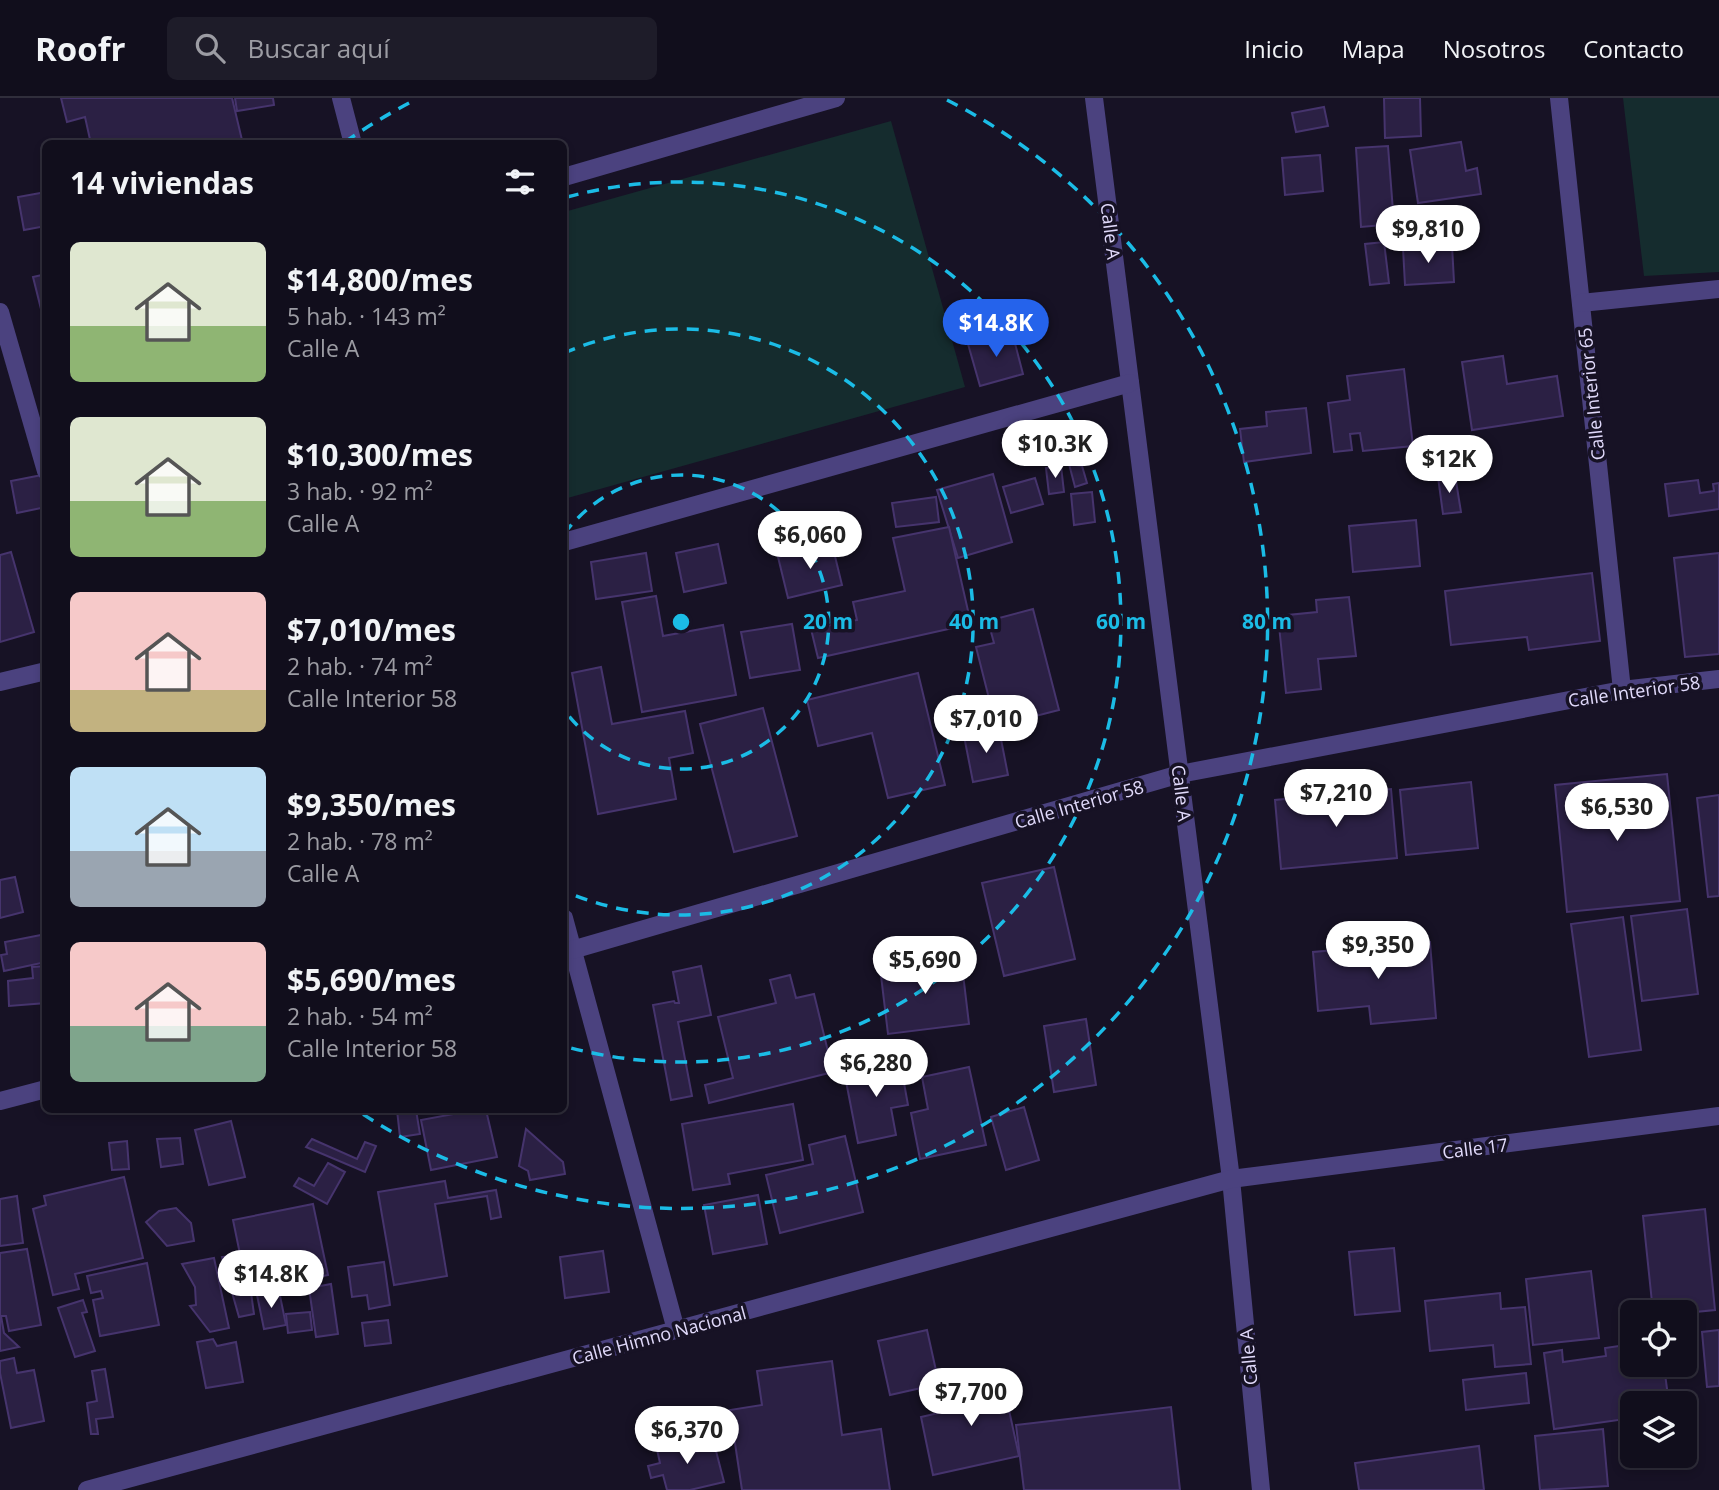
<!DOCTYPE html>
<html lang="es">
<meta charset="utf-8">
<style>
:root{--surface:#110e1c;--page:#1e1c29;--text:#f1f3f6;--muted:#9c9ca3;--line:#302e3b;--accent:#2563eb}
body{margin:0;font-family:"Open Sans",sans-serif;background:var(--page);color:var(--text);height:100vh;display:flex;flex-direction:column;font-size:26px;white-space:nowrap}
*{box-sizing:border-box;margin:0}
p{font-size:23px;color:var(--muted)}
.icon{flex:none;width:38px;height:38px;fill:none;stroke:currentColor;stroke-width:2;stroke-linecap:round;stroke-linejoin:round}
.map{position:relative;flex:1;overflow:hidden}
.drawer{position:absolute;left:42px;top:42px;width:525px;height:973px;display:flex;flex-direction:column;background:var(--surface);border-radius:10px;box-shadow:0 4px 10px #0003,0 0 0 2px var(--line)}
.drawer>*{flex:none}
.controls{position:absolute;left:1620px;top:1202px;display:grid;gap:14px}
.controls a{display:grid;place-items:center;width:77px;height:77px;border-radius:10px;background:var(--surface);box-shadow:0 4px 10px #0003,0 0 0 2px var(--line);font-size:35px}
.price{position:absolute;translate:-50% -60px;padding:0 16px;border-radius:24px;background:#fff;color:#222;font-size:23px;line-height:46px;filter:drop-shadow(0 2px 4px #0008)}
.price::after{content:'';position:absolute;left:50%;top:42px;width:21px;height:16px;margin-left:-10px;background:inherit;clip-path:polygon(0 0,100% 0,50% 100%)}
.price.current{background:var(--accent);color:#fff}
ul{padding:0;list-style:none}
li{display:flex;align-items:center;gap:21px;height:175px;padding:0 28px}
li span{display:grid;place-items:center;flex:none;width:196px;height:140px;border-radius:10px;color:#555}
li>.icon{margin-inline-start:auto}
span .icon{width:84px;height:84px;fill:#fffc;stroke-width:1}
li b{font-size:30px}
h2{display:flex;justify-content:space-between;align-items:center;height:84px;padding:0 28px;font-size:30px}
header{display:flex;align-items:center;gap:42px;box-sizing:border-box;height:98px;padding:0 35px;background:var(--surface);border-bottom:2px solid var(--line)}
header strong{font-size:33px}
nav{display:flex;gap:38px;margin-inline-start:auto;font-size:24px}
.search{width:490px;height:63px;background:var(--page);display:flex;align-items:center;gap:18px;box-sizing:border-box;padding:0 24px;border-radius:10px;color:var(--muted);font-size:26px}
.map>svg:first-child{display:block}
.green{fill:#152c2e}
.building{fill:#2b2044;stroke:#46346d;stroke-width:2}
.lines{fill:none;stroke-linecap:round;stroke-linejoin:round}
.minor{stroke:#4b427f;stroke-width:18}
.ring{fill:none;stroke:#1bbce6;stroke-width:3.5;stroke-dasharray:12 9}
.labels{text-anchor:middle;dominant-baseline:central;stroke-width:7;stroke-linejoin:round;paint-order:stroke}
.street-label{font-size:18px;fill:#e1dafb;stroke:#171225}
.centre{fill:#1bbce6;stroke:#171225;stroke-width:3.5}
.ring-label{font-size:21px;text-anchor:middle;font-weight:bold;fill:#1bbce6;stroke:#171225;stroke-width:7;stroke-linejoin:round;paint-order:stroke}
</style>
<header>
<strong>Roofr</strong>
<div class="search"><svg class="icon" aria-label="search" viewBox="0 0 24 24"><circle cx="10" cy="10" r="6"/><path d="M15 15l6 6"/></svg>Buscar aquí</div>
<nav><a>Inicio</a><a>Mapa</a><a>Nosotros</a><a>Contacto</a></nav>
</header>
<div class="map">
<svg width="1719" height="1392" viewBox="0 0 1719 1392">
<rect width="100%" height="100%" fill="#171225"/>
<g class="green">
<polygon points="1623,0 1719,0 1719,174 1644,178"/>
<polygon points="891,23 965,289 564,401 564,114"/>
</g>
<g class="building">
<polygon points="61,0 232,0 242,42 227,46 91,46 85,19 67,24"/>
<polygon points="235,0 273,0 274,7 237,13"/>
<polygon points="1384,0 1420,0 1421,38 1385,40"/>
<polygon points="1324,9 1328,28 1296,34 1292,15"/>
<polygon points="1461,44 1466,73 1477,70 1481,96 1418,105 1410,52"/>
<polygon points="1388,48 1394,126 1361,129 1356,50"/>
<polygon points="1320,57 1323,93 1285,97 1282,60"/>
<polygon points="46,94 46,128 24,132 18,99"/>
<polygon points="1384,144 1389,185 1370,187 1365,146"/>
<polygon points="1452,147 1454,184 1405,187 1403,150"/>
<polygon points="46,176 46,210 41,211 33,179"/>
<polygon points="1012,234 1023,276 980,288 968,246"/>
<polygon points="1503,258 1507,286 1557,278 1563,318 1472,332 1462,264"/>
<polygon points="1404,271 1413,348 1363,353 1360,335 1350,336 1352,352 1334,354 1328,305 1350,302 1347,278"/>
<polygon points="1306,310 1311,355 1244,364 1240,331 1267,328 1266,314"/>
<polygon points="1069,366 1082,368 1087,385 1075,389"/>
<polygon points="1061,368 1064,394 1049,396 1046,370"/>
<polygon points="993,376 1012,444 958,460 937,392"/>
<polygon points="42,377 46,409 17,415 11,383"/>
<polygon points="1455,377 1461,414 1443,416 1438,379"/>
<polygon points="1035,380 1043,406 1011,415 1003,389"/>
<polygon points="1698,382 1700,395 1714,393 1713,386 1719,385 1719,411 1669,418 1665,386"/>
<polygon points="1092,394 1095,424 1074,427 1071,396"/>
<polygon points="936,399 939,424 896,429 892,405"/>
<polygon points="1416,422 1420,468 1353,474 1349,428"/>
<polygon points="949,429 971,526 818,560 811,531 857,522 853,504 905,493 893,440"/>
<polygon points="718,446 726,485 684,494 676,455"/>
<polygon points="832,446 842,487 788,500 778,459"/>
<polygon points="11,454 34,534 0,544 0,457"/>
<polygon points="646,455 652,493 596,501 591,464"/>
<polygon points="1719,455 1719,556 1685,559 1674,460"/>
<polygon points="1592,475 1600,543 1529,552 1527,539 1451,547 1445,493"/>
<polygon points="656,498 663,538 723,527 736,597 642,614 622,504"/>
<polygon points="1349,499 1356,558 1318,561 1321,591 1286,595 1278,518 1317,514 1316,502"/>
<polygon points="1033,511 1059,612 996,628 976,549 994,545 988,523"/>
<polygon points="792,526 800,572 750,580 741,534"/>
<polygon points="601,569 612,626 685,613 693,655 669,660 676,701 598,716 572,575"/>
<polygon points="918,575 945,687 888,700 872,635 818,648 807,602"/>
<polygon points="763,610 797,738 734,754 700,626"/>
<polygon points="999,631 1008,677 973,684 964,638"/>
<polygon points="1667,676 1680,803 1567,814 1555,687"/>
<polygon points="1471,684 1478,750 1406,757 1400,692"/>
<polygon points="1391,691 1397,760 1281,771 1275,702"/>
<polygon points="1719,697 1719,798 1708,799 1697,700"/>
<polygon points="1054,769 1075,861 1004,878 982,785"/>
<polygon points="15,779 23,814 0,820 0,782"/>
<polygon points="1687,811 1698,896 1642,903 1631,818"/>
<polygon points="1623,819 1641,952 1589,959 1571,826"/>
<polygon points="46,836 46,864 4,873 1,857 7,856 5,844"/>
<polygon points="1430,844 1436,920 1371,926 1369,908 1318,913 1313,854"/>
<polygon points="961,859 969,926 888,936 880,869"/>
<polygon points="46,868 46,905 9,908 8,883 33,880 32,869"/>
<polygon points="701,868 711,917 678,924 692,998 671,1002 653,907 674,903 675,905 679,905 673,874"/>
<polygon points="790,877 796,900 814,896 833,974 709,1005 705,987 733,980 718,919 776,905 770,882"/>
<polygon points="1086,921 1096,987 1054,994 1044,928"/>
<polygon points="900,963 908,1007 891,1010 896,1037 858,1045 844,973"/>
<polygon points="969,969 986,1047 920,1061 911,1015 928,1011 922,979"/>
<polygon points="793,1006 803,1062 728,1076 730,1086 693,1092 682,1026"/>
<polygon points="1024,1009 1039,1062 1006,1072 991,1019"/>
<polygon points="397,1012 416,1012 420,1036 400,1039"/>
<polygon points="475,1012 486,1012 497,1059 431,1072 421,1022"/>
<polygon points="231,1023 245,1079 209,1087 195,1032"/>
<polygon points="526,1031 563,1064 565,1076 530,1082 528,1073 519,1068"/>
<polygon points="845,1038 863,1114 780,1135 766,1077 813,1066 809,1047"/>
<polygon points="180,1040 183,1066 161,1069 157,1041"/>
<polygon points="312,1041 357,1061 365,1044 376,1048 365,1074 306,1049"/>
<polygon points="127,1043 129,1071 112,1072 109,1045"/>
<polygon points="328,1065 345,1074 327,1106 294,1088 299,1080 314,1088"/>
<polygon points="124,1079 143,1160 75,1176 79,1191 53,1197 33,1111 46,1107 44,1098"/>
<polygon points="445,1083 448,1100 496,1092 501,1119 491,1121 487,1098 435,1106 447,1178 394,1187 378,1094"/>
<polygon points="758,1097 767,1146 713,1156 704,1107"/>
<polygon points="17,1098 23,1145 0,1148 0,1101"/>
<polygon points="313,1106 328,1177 256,1193 254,1180 266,1173 264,1162 254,1164 253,1159 241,1161 233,1122"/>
<polygon points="176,1110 191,1125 194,1143 167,1148 146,1124 159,1113"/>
<polygon points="1705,1111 1715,1212 1685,1215 1653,1214 1643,1118"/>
<polygon points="1394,1150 1400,1213 1355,1217 1349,1154"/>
<polygon points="27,1151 41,1227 9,1233 6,1218 1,1218 4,1235 19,1249 0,1253 0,1155"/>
<polygon points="603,1153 609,1194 565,1200 560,1159"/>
<polygon points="238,1157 240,1164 247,1166 254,1216 239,1219 222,1159"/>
<polygon points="214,1160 229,1230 210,1234 190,1208 196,1207 195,1189 182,1166"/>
<polygon points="384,1164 390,1207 369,1211 367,1197 352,1199 348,1169"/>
<polygon points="147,1165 159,1227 100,1238 93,1202 103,1200 101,1193 91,1195 87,1178"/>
<polygon points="1591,1173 1599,1240 1533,1247 1526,1181"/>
<polygon points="331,1186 338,1236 316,1239 309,1190"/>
<polygon points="279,1193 286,1227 264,1231 257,1197"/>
<polygon points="1500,1195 1501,1211 1525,1209 1531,1266 1495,1269 1493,1247 1430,1253 1425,1203"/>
<polygon points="83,1202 87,1214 82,1215 95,1253 75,1259 58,1210"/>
<polygon points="310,1214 312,1232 288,1235 286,1216"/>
<polygon points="388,1222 391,1245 365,1248 362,1225"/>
<polygon points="927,1232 939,1286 890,1297 878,1243"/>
<polygon points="1719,1232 1719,1288 1707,1289 1702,1234"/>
<polygon points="213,1241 217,1248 236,1244 243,1284 206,1290 197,1244"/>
<polygon points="1633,1246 1633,1267 1645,1267 1645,1272 1664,1268 1669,1306 1633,1306 1633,1320 1554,1331 1544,1255 1562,1252 1563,1264 1606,1258 1605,1250"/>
<polygon points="14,1260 17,1275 34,1272 44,1323 11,1330 0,1275 0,1263"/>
<polygon points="832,1263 842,1337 881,1331 890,1392 742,1392 730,1312 762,1307 757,1273"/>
<polygon points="105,1271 113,1319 96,1321 98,1336 91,1336 87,1305 97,1303 92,1273"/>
<polygon points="1526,1275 1529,1305 1466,1312 1463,1282"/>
<polygon points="1002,1280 1019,1358 933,1377 921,1319 947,1313 943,1293"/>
<polygon points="1171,1309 1180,1392 1024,1392 1016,1327"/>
<polygon points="1603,1331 1608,1388 1540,1392 1535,1338"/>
<polygon points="692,1338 695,1354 715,1349 724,1384 690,1392 667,1392 663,1377 651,1380 648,1368 660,1365 656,1347"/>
<polygon points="1479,1348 1484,1392 1359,1392 1355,1365"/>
</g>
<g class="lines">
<g class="minor">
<polyline points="341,0 353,46"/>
<polyline points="1094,0 1231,1081 1261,1392"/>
<polyline points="1559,0 1622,592"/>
<polyline points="564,79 836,0"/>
<polyline points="1581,205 1719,191"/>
<polyline points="0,214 46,373"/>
<polyline points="564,444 1130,285"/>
<polyline points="0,584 46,573"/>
<polyline points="564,820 676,1232"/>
<polyline points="572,852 1180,676 1622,592 1719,581"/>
<polyline points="0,1003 46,991"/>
<polyline points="87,1392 1231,1081 1719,1018"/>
</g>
</g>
<g class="ring">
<path d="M564 436A147 147 0 1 1 564 612"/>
<path d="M564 255A293 293 0 1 1 564 793"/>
<path d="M567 99A440 440 0 1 1 567 949"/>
<path d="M345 44A586 586 0 0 1 415 2M947 2A586 586 0 1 1 358 1013"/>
</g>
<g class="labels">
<g class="street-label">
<text transform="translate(1111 133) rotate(83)">Calle A</text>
<text transform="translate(1591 296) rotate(-96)">Calle Interior 65</text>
<text transform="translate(1634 593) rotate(-8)">Calle Interior 58</text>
<text transform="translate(1182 695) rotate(83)">Calle A</text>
<text transform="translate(1079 706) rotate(-16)">Calle Interior 58</text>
<text transform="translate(1475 1050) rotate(-7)">Calle 17</text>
<text transform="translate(659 1237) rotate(-15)">Calle Himno Nacional</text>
<text transform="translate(1248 1259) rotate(-95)">Calle A</text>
</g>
</g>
<circle cx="681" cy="524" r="10" class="centre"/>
<g class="ring-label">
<text x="828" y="531">20 m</text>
<text x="974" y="531">40 m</text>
<text x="1121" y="531">60 m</text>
<text x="1267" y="531">80 m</text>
</g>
</svg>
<div class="controls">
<a><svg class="icon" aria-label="locate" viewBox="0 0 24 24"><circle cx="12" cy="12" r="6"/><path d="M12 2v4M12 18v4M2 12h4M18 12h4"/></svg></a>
<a><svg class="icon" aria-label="layers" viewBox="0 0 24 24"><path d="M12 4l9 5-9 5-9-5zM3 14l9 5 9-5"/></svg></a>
</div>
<b class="price" style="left:1428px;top:167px">$9,810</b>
<b class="price current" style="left:996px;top:261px">$14.8K</b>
<b class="price" style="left:1055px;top:382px">$10.3K</b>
<b class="price" style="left:1449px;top:397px">$12K</b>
<b class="price" style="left:810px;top:473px">$6,060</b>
<b class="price" style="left:986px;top:657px">$7,010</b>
<b class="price" style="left:1336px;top:731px">$7,210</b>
<b class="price" style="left:1617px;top:745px">$6,530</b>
<b class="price" style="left:1378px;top:883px">$9,350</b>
<b class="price" style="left:925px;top:898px">$5,690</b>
<b class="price" style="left:876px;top:1001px">$6,280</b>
<b class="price" style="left:271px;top:1212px">$14.8K</b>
<b class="price" style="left:971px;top:1330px">$7,700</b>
<b class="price" style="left:687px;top:1368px">$6,370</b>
<section class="drawer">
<h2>14 viviendas<svg class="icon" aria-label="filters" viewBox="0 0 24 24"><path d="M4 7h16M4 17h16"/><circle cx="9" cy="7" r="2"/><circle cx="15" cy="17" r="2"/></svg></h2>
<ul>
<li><span style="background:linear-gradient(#dfe7d0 60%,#8fb573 0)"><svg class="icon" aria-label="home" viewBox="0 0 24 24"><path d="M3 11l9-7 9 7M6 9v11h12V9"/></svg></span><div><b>$14,800/mes</b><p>5 hab. · 143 m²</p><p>Calle A</p></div></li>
<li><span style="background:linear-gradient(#dfe7d0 60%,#8fb573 0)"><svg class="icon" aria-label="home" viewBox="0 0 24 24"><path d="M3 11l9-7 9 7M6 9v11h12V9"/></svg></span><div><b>$10,300/mes</b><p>3 hab. · 92 m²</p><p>Calle A</p></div></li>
<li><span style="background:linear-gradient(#f6c9c9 70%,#c2b280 0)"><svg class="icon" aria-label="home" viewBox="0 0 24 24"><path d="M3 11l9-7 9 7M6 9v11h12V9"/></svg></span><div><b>$7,010/mes</b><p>2 hab. · 74 m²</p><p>Calle Interior 58</p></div></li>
<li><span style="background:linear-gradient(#bfe0f5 60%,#9aa5b1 0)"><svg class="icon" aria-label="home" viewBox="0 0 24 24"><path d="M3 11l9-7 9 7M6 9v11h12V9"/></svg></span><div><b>$9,350/mes</b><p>2 hab. · 78 m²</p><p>Calle A</p></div></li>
<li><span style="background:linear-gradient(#f6c9c9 60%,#7fa58c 0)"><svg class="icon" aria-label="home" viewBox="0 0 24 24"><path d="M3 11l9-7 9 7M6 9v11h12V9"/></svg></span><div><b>$5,690/mes</b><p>2 hab. · 54 m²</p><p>Calle Interior 58</p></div></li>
</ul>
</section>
</div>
